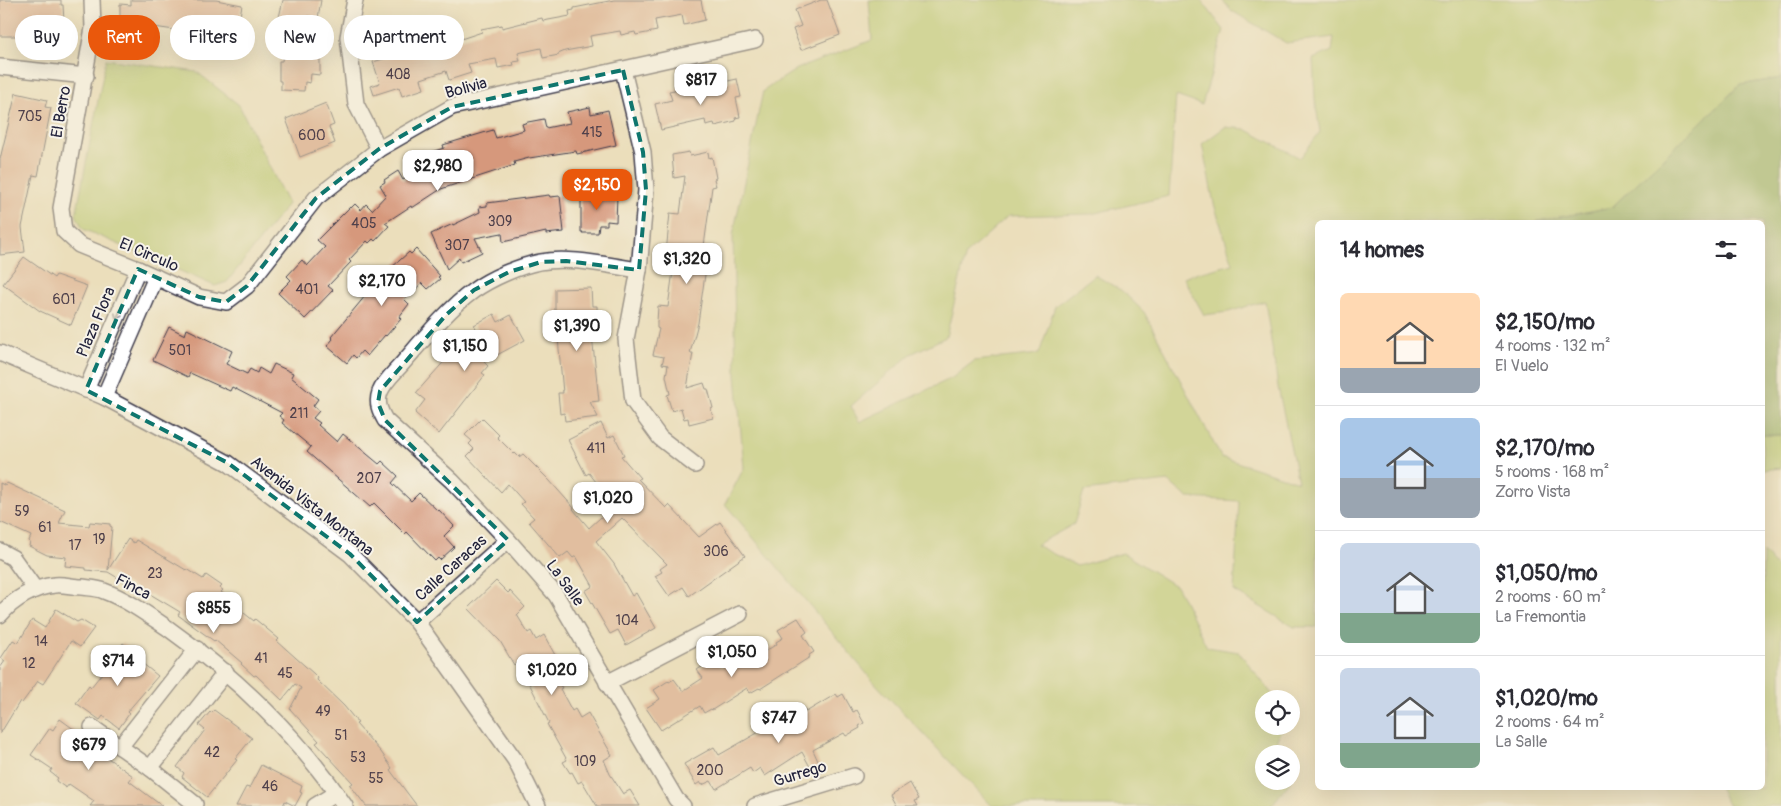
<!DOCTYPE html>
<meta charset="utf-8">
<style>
:root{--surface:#fff;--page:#f7f7f7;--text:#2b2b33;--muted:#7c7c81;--line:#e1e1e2;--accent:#ea580c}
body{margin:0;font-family:Pangolin,sans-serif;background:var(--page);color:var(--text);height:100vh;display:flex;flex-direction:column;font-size:19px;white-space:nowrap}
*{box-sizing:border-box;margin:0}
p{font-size:16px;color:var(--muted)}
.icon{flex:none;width:28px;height:28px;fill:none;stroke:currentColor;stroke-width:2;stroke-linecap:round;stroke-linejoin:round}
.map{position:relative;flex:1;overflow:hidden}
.details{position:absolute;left:1315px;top:220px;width:450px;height:570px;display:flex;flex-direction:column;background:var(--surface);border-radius:8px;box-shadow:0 5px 20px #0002}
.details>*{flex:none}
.banner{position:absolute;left:15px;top:15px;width:475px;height:45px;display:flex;gap:10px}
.controls{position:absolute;left:1255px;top:690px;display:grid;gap:10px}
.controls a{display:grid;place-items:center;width:45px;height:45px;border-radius:50%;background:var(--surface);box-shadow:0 5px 20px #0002;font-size:25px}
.price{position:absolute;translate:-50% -42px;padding:0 11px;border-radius:10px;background:#fff;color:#222;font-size:16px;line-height:32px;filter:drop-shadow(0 1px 2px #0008)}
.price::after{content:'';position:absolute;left:50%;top:30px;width:15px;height:11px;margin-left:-8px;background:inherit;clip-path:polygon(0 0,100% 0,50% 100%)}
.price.current{background:var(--accent);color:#fff}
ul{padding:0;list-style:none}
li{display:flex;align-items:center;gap:15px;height:125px;padding:0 25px}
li+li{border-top:1px solid var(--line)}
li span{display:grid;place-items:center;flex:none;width:140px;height:100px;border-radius:8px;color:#555}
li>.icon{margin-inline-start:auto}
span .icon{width:60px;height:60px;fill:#fffc;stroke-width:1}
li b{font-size:21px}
h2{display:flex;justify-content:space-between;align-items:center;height:60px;padding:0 25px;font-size:21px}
.chip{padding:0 18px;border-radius:22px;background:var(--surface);box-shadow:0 5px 20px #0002;font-size:18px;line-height:45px}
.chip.current{background:var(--accent);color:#fff}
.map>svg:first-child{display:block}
.green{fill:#b3c96d;stroke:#6a7654}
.forest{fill:#8ead60;stroke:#58684e}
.building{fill:#d6987c}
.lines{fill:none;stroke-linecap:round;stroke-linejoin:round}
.minor-casing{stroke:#403e4e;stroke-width:18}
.minor{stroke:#fff;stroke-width:15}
.oneway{stroke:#9c9ca7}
.marked{fill:none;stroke:#0f766e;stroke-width:4;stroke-dasharray:10 6;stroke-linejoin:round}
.labels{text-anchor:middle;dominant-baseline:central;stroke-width:4;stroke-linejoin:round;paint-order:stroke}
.number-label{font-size:14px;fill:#4f404b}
.street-label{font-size:16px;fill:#22223b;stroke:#f7f3e8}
</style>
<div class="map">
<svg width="1781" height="806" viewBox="0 0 1781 806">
<rect width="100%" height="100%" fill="#f7f3e8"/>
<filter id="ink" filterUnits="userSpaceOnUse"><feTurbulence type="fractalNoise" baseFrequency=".02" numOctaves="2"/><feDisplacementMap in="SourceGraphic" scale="10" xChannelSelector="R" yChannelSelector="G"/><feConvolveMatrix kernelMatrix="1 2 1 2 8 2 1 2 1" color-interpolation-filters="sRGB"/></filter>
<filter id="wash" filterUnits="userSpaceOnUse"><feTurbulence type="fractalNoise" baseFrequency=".0096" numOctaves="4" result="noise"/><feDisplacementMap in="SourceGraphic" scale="20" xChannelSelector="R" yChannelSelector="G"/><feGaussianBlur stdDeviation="1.12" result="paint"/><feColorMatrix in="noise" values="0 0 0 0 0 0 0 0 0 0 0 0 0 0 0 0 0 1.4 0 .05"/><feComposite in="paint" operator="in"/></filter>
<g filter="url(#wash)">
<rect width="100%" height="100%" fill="#ebdebb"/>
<g class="green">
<polygon points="869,0 1201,0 1224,30 1202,105 1176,96 1169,196 1091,214 1008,216 966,254 946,337 911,354 851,406 859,422 952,378 974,361 1039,354 1055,306 1095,275 1122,291 1144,312 1221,457 1298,482 1278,387 1265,301 1228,312 1204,315 1183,277 1233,264 1214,204 1202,144 1225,127 1245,129 1300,158 1320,132 1315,99 1313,59 1332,51 1334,37 1286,43 1232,11 1222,0 1781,0 1781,78 1740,85 1612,207 1534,222 1318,222 1317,627 1294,627 1234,591 1239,501 1188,498 1168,481 1084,491 1074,524 1036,545 1077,566 1123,553 1177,587 1207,647 1239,652 1276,699 1264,699 1264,726 1282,726 1274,748 1277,754 1264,754 1264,781 1291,781 1271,806 992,806 872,680 725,504 744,468 736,375 733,235 763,91 797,69 872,40"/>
<polygon points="106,59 197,72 239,105 288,204 227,282 215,286 83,229 76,215"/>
<polygon points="1762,435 1781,435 1781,468 1763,470"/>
<polygon points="1763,552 1781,572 1781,806 1729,806 1719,788 1762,788"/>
</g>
<polygon class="forest" points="1781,78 1781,435 1763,435 1762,222 1534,222 1612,207 1740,85"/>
<g id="blocks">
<g class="building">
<polygon points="0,0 61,0 61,5 63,5 65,38 62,38 63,40 23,41 23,36 0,36"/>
<polygon points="131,0 216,0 242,5 235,43 201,36 202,34 154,27 154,33 120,32 120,4 131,5"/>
<polygon points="283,0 321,0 318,18 308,16 306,23 303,22 300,32 277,26"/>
<polygon points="614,0 701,0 705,20 684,25 682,15 655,20 657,31 636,35 635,32 621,35 620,31 590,36 592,46 565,51 558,54 559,55 543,58 541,48 518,53 520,61 513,62 514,65 498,68 496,59 468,64 471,73 449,80 446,71 421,79 424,89 402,96 399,87 374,95 371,86 380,83 373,62 445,41 446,44 482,32 481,29 502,25 502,28 542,18 543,21 570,16 569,11 574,10 574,8"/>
<polygon points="821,0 827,0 840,35 801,50 793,29 801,26 795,10"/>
<polygon points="302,50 320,51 320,75 311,74 310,83 305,82 304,91 281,90 281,81 279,81 279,61 282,61 283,54 302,54"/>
<polygon points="737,79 741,97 736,98 740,117 735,118 736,121 715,126 714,123 706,125 705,120 661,130 655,104 672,100 669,91 685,88 692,87 692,89"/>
<polygon points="16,93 47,100 45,107 51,108 38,176 33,175 22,227 25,252 0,255 0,159"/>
<polygon points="326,103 334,125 329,127 335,143 300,157 286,119"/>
<polygon points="590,107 591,114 608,110 616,145 577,154 576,151 529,158 514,162 515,165 441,189 412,208 411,206 385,223 389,226 375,241 373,239 369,243 367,241 349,260 351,262 328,286 333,290 305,319 278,293 291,280 287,276 302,260 307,266 325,247 317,240 350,207 351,208 355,204 361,210 366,204 372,210 386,195 380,185 385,182 384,180 398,171 403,180 431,162 428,153 444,148 443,145 493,130 496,138 524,130 522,124 528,122 544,119 546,128 570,123 567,112"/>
<polygon points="689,152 690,156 708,152 709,158 712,157 716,178 714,179 716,186 712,187 704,246 709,247 698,323 690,353 693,353 687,388 704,383 706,389 708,389 713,408 711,409 713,418 689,424 688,418 684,419 681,408 672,411 667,395 670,394 666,376 668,365 662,364 664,357 653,355 659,329 657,328 657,322 658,306 668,307 674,264 665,263 670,213 680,214 685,176 674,178 672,155"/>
<polygon points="587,193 608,193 608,196 617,196 616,222 607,221 607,225 599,225 598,233 582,233 583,232 581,232 581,195 587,195"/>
<polygon points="549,195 550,197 560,196 564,232 546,234 546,232 503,242 502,233 475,238 482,252 461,262 459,258 447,269 431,234 453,224 453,225 480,212 479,207 487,206 487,203"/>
<polygon points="416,249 440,276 438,277 440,279 428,289 422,283 404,299 409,304 399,317 401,319 386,336 385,335 367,356 362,351 356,358 353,355 347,363 327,346 333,339 331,337 381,277 409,252 411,254"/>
<polygon points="24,257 54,278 56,275 87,286 71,325 40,311 3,284"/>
<polygon points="591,288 592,306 597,306 597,326 591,326 599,401 590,402 598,417 565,421 564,413 560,414 558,393 563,393 557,327 555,327 555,289"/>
<polygon points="494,314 498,322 511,315 525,340 484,362 488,366 482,373 485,375 439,434 415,413 425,400 416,393 448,357 453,361 460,353 464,356 467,351 476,358 483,351 475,342 480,335 474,325"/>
<polygon points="169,327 185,335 187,329 232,351 226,364 247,374 250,369 257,373 259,368 269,374 274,364 293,373 291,377 318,399 313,406 319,411 313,418 320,423 318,425 337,442 343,434 379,464 382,461 398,476 392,483 411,501 419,493 438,511 439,510 454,526 444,536 454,547 440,560 438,558 435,561 407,532 405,534 374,503 370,507 307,452 311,447 282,423 284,420 279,416 282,413 232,387 230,391 190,373 188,377 153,360"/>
<polygon points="482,418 499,435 497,437 514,454 515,453 519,457 523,454 549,480 574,508 573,509 589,528 611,508 600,495 604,492 589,473 586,475 568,440 601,423 608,438 614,435 624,455 621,456 640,478 638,479 666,508 669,505 699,537 720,522 745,556 689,596 683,587 669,596 655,576 662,572 660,569 667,564 622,518 596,541 614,564 632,596 636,593 656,628 626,645 618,630 610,634 585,591 593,586 576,556 573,558 568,552 560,558 529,522 534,518 521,504 524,502 508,484 501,492 467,456 474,449 469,444 472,441 465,435"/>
<polygon points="0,483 6,486 7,483 65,510 59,523 89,526 90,522 110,524 110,526 112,527 108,570 128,539 134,543 136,540 186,570 187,569 203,579 206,575 222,586 220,588 223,590 221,592 236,604 234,605 254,621 255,619 279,639 277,641 314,674 318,678 317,680 344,706 358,723 356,724 381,752 392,768 390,770 417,806 366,806 350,785 353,783 316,743 319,741 290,709 301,688 295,684 282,700 256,675 254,676 241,664 242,663 215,640 214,641 178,615 180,612 150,594 148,596 108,572 86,570 86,568 65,566 66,557 47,555 29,546 30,542 29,541 31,536 0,522"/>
<polygon points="496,581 508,593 510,591 525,607 517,615 528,633 531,631 536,640 544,635 567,677 558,682 562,688 560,689 572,711 575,709 580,718 588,713 612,755 604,760 610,774 623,794 630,790 640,806 597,806 582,781 578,783 572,772 570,773 563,762 567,760 547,724 549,723 521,667 519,668 516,663 514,665 500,641 468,608"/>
<polygon points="56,609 77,622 81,620 94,628 80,647 71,641 43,684 38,681 22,703 20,701 0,734 0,668 5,661 1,658 13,640 18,643 32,620 45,628"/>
<polygon points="798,618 807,632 803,635 814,652 809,655 810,657 760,689 759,688 750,693 747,688 712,710 711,709 704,713 700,706 661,730 646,708 660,699 654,690 668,681 669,682 674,679 683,691 703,678 697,670 709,662 711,665 717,660 721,667 746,652 751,660 777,644 776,642 783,638 778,630"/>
<polygon points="123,643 140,656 139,658 143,661 142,663 158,676 127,712 129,714 119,728 103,716 100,720 76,703 89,685 91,687 112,661 110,659"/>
<polygon points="836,694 838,697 843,694 853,712 857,710 864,723 859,726 860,728 846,736 844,733 813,750 823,772 815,776 802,752 765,776 760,768 753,773 750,768 716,789 711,781 702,785 700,782 696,785 684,764 714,747 719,755 803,707 806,712"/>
<polygon points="214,710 252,738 235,759 237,760 207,797 182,777 184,773 177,767 205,730 199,725 210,712 211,713"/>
<polygon points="60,719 75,730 68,739 93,757 98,751 133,776 129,781 162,806 90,806 94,801 69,784 66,788 56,781 58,778 50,772 52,769 31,755 50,728 53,730"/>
<polygon points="261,765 302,786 300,792 302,793 295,806 285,801 283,806 236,806 246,787 249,788"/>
<polygon points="910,783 919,799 915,801 918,806 897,806 891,795"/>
</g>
</g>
</g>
<g filter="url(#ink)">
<use href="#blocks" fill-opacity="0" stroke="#403e4e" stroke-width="1"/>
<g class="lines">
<g class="minor-casing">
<g id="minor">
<polyline points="92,0 93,28 61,208 64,231 79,245 138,269 199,297 226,302 247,286 316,198 379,149 452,107 755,40"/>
<polyline points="355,0 348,37 356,104 379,149"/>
<polyline points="0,67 86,76"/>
<polyline points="623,70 643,152 646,190 639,270 626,339 633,401 660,438 695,465"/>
<path d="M639,270c-30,-4 -69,-14 -99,-8 -21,4 -49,16 -67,29 -26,19 -50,49 -72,74 -7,8 -17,17 -21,27 -4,11 0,19 5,28l67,61 56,59 48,55 120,204 7,7"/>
<polyline points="0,353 104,397 228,463 350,554 417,622 515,760 538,806"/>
<polyline points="86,390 138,269"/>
<polyline points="104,397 156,277"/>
<polyline points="0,551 13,558 35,589"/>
<path d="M0,615c14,-16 34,-28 55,-30 9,-1 18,2 27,2 7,1 16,1 22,4 24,9 44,24 65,38 66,47 131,109 176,177"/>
<polyline points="417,622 508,540"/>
<polyline points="607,683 740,614"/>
<polyline points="92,727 150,768 195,804"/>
<polyline points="120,747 197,649"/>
<polyline points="150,768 226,672"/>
<polyline points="315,806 336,793"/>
<polyline points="755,806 854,776"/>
</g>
</g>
<use href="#minor" class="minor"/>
</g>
<defs><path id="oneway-shaft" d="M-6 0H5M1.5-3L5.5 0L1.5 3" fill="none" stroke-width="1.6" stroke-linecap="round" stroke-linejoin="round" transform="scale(1.25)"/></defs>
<use class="oneway" href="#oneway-shaft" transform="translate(119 313) rotate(113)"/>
</g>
<path d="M0 0H1781V806H0ZM623,70l20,82 3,38 -7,80 -73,-9 -25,1 -32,10 -35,18 -28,25 -66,76 -2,12 7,17 123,120 -91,82 -67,-68 -122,-91 -142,-73 52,-121 61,28 27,5 21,-16 69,-88 63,-49 73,-42z" fill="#ebdebb" fill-opacity=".55" fill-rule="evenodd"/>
<path class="marked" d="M623,70l20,82 3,38 -7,80 -73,-9 -25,1 -32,10 -35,18 -28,25 -66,76 -2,12 7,17 123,120 -91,82 -67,-68 -122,-91 -142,-73 52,-121 61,28 27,5 21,-16 69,-88 63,-49 73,-42z"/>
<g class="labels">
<g class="number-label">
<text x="398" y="74">408</text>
<text x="30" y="116">705</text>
<text x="592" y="132">415</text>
<text x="312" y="135">600</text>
<text x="500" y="221">309</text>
<text x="364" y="223">405</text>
<text x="457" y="245">307</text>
<text x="307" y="289">401</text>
<text x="64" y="299">601</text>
<text x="180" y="350">501</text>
<text x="299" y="413">211</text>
<text x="596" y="448">411</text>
<text x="369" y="478">207</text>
<text x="22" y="511">59</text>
<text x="45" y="527">61</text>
<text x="99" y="539">19</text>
<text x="75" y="545">17</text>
<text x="716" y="551">306</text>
<text x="155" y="573">23</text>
<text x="627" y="620">104</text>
<text x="41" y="641">14</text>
<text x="261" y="658">41</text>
<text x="29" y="663">12</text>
<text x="285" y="673">45</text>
<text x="323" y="711">49</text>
<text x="341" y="735">51</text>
<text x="212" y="752">42</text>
<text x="358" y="757">53</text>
<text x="585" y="761">109</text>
<text x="710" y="770">200</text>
<text x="376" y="778">55</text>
<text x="270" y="786">46</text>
</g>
<g class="street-label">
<text transform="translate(466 88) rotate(-15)">Bolivia</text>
<text transform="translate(61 112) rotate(-80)">El Berro</text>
<text transform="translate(149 255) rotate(23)">El Circulo</text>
<text transform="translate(96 322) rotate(-67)">Plaza Flora</text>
<text transform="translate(312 506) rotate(38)">Avenida Vista Montana</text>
<text transform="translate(451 568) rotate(-42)">Calle Caracas</text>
<text transform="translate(565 583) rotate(54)">La Salle</text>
<text transform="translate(133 587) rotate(28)">Finca</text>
<text transform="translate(800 774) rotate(-17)">Gurrego</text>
</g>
</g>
</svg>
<div class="controls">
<a><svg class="icon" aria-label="locate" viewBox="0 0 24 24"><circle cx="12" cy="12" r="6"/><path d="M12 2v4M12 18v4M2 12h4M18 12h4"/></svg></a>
<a><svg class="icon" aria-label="layers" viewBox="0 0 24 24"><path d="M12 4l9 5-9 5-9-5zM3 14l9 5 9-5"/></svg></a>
</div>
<b class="price" style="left:701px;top:106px">$817</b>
<b class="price" style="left:438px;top:192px">$2,980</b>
<b class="price current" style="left:597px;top:211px">$2,150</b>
<b class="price" style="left:687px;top:285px">$1,320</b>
<b class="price" style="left:382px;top:307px">$2,170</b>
<b class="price" style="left:577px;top:352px">$1,390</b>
<b class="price" style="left:465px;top:372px">$1,150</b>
<b class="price" style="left:608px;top:524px">$1,020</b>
<b class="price" style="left:214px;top:634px">$855</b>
<b class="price" style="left:732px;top:678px">$1,050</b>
<b class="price" style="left:118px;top:687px">$714</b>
<b class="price" style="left:552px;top:696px">$1,020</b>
<b class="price" style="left:779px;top:744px">$747</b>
<b class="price" style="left:89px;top:771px">$679</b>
<div class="banner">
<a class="chip">Buy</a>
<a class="chip current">Rent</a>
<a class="chip">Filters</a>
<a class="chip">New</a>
<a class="chip">Apartment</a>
</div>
<section class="details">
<h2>14 homes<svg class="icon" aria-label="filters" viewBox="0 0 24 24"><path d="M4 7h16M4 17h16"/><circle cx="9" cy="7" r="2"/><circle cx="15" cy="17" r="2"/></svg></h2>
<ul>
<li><span style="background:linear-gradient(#ffd9b3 75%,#9aa5b1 0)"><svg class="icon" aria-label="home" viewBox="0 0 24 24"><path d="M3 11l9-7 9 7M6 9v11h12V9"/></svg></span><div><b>$2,150/mo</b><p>4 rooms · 132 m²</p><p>El Vuelo</p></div></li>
<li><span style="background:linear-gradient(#a9c7e8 60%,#9aa5b1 0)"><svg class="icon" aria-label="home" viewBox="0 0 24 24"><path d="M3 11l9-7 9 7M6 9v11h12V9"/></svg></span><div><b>$2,170/mo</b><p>5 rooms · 168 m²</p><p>Zorro Vista</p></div></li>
<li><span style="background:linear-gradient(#c9d6e8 70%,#7fa58c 0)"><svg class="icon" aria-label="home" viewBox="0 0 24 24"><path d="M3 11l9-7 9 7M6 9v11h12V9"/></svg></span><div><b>$1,050/mo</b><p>2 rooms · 60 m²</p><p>La Fremontia</p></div></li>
<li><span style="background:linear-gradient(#c9d6e8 75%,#7fa58c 0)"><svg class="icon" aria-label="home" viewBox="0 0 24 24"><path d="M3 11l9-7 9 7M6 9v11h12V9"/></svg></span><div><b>$1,020/mo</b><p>2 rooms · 64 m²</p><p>La Salle</p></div></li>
</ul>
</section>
</div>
